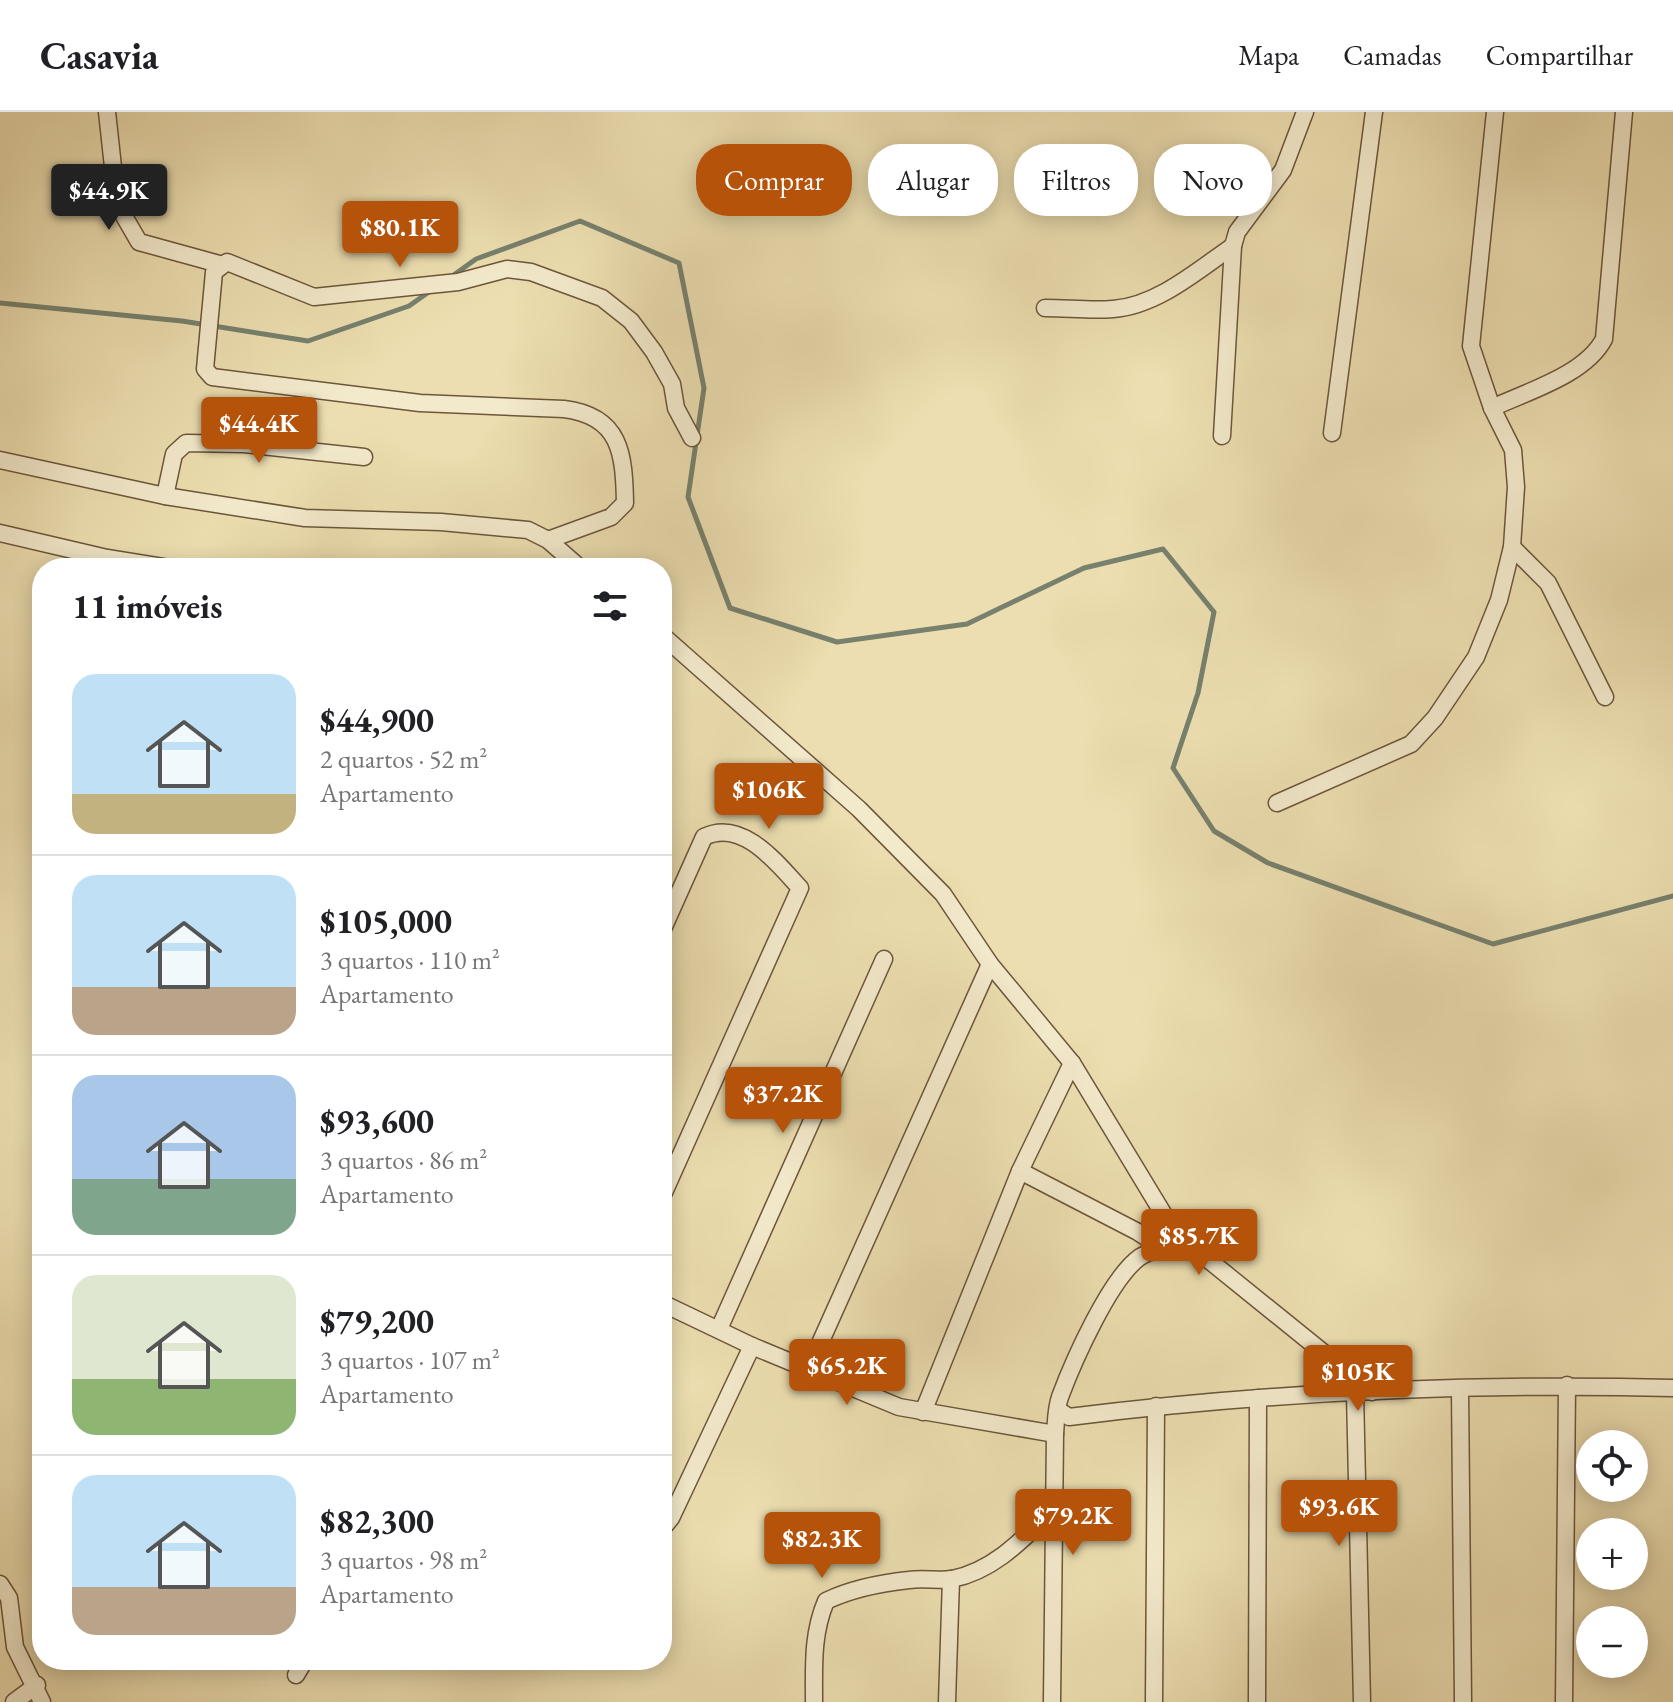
<!DOCTYPE html>
<html lang="pt">
<meta charset="utf-8">
<style>
:root{--surface:#fff;--page:#f2f2f2;--text:#202124;--muted:#757577;--line:#e0e0e0;--accent:#b45309}
body{margin:0;font-family:"EB Garamond",serif;background:var(--page);color:var(--text);height:100vh;display:flex;flex-direction:column;font-size:30px;white-space:nowrap}
*{box-sizing:border-box;margin:0}
p{font-size:26px;color:var(--muted)}
.icon{flex:none;width:44px;height:44px;fill:none;stroke:currentColor;stroke-width:2;stroke-linecap:round;stroke-linejoin:round}
.map{position:relative;flex:1;overflow:hidden}
.sheet{position:absolute;left:32px;top:446px;width:640px;height:1112px;display:flex;flex-direction:column;background:var(--surface);border-radius:32px;box-shadow:0 4px 20px #0003}
.sheet>*{flex:none}
.guide{position:absolute;left:696px;top:32px;width:760px;height:72px;display:flex;gap:16px}
.tools{position:absolute;left:1576px;top:1318px;display:grid;gap:16px}
.tools a{display:grid;place-items:center;width:72px;height:72px;border-radius:50%;background:var(--surface);box-shadow:0 4px 20px #0003;font-size:40px}
.price{position:absolute;translate:-50% -68px;padding:0 18px;border-radius:8px;background:var(--accent);color:#fff;font-size:26px;line-height:52px;filter:drop-shadow(0 2px 4px #0008)}
.price::after{content:'';position:absolute;left:50%;top:48px;width:24px;height:18px;margin-left:-12px;background:inherit;clip-path:polygon(0 0,100% 0,50% 100%)}
.price.current{background:#222;color:#fff}
ul{padding:0;list-style:none}
li{display:flex;align-items:center;gap:24px;height:200px;padding:0 40px}
li+li{border-top:2px solid var(--line)}
li span{display:grid;place-items:center;flex:none;width:224px;height:160px;border-radius:24px;color:#555}
li>.icon{margin-inline-start:auto}
span .icon{width:96px;height:96px;fill:#fffc;stroke-width:1}
li b{font-size:34px}
h2{display:flex;justify-content:space-between;align-items:center;height:96px;padding:0 40px;font-size:34px}
.chip{padding:0 28px;border-radius:32px;background:var(--surface);box-shadow:0 4px 20px #0003;font-size:28px;line-height:72px}
.chip.current{background:var(--accent);color:#fff}
header{display:flex;align-items:center;gap:48px;box-sizing:border-box;height:112px;padding:0 40px;background:var(--surface);border-bottom:2px solid var(--line)}
header strong{font-size:38px}
nav{display:flex;gap:44px;margin-inline-start:auto;font-size:28px}
.map>svg:first-child{display:block}
.lines{fill:none;stroke-linecap:round;stroke-linejoin:round}
.stream{stroke:#77816e;stroke-width:5}
.street-casing{stroke:#6d563b;stroke-width:19}
.street{stroke:#f3eacc;stroke-width:16}
</style>
<header>
<strong>Casavia</strong>
<nav><a>Mapa</a><a>Camadas</a><a>Compartilhar</a></nav>
</header>
<div class="map">
<svg width="1673" height="1590" viewBox="0 0 1673 1590">
<rect width="100%" height="100%" fill="#ecdeb0"/>
<filter id="stains"><feTurbulence type="fractalNoise" baseFrequency=".0025" numOctaves="4"/><feColorMatrix values="0 0 0 0 .2 0 0 0 0 .09 0 0 0 0 .02 0 0 0 .5 -.17"/></filter>
<radialGradient id="worn" r=".72"><stop offset=".6" stop-color="#630" stop-opacity="0"/><stop offset="1" stop-color="#630" stop-opacity=".3"/></radialGradient>
<g class="lines">
<g class="stream">
<polyline points="451,165 476,147 580,109 679,151 704,276 688,385 730,496 837,530 967,512 1084,456 1163,437 1214,500 1198,581 1173,656 1214,719 1268,751 1493,832 1673,784"/>
<polyline points="0,191 182,209 308,229 409,194 433,177"/>
</g>
<g class="street-casing">
<g id="street">
<polyline points="107,0 117,92 139,130 219,152"/>
<path d="M1045,196c23,0 46,3 68,1 44,-3 85,-39 120,-63"/>
<path d="M1492,296c36,-17 93,-33 112,-69l20,-227"/>
<polyline points="1332,321 1374,0"/>
<polyline points="1222,324 1233,134 1237,120 1283,58 1305,0"/>
<polyline points="0,348 165,384 305,406 441,410 528,418 548,428 580,456"/>
<polyline points="165,384 174,342 186,331 244,332 364,345"/>
<polyline points="0,421 107,446 169,456"/>
<path d="M548,428l63,-23 14,-14c-1,-49 -4,-87 -61,-94l-144,-6 -208,-26 -7,-8 9,-97 13,-10 87,35 144,-15 49,-13 24,3 71,26 29,23 23,31 18,32 4,24 16,30"/>
<polyline points="1512,435 1548,471 1605,585"/>
<polyline points="662,523 859,697 943,782 990,852 1072,951 1184,1136"/>
<polyline points="1277,691 1411,632 1435,606 1476,545 1499,488 1512,435 1516,375 1513,338 1492,296 1471,234 1495,0"/>
<path d="M662,819l42,-94c38,-19 73,26 96,51l-138,309"/>
<polyline points="1020,1059 1138,1120 1164,1137"/>
<polyline points="662,1191 752,1234 899,1295 1055,1322"/>
<polyline points="719,1217 884,847"/>
<polyline points="808,1258 990,852"/>
<polyline points="1460,1277 1463,1590"/>
<polyline points="1355,1281 1362,1590"/>
<path d="M1058,1298l11,7c200,-25 403,-34 604,-29"/>
<polyline points="923,1300 1020,1059 1072,951"/>
<polyline points="662,1417 671,1406 752,1234"/>
<polyline points="0,1472 9,1486 15,1535 42,1590"/>
<polyline points="296,1563 305,1548"/>
<polyline points="14,1590 37,1573"/>
<path d="M814,1590c0,-36 -2,-68 12,-101 25,-12 55,-18 83,-21 14,-2 30,1 43,-1 42,-8 72,-41 101,-69"/>
<polyline points="947,1590 951,1467"/>
<path d="M1052,1590l3,-268c1,-12 1,-26 5,-37 13,-35 50,-119 80,-140 17,-11 42,-10 60,-4l172,139"/>
<polyline points="1154,1590 1156,1294"/>
<polyline points="1257,1590 1258,1286"/>
<polyline points="1564,1590 1567,1273"/>
</g>
</g>
<use href="#street" class="street"/>
</g>
<rect width="100%" height="100%" filter="url(#stains)"/>
<rect width="100%" height="100%" fill="url(#worn)"/>
</svg>
<div class="tools">
<a><svg class="icon" aria-label="locate" viewBox="0 0 24 24"><circle cx="12" cy="12" r="6"/><path d="M12 2v4M12 18v4M2 12h4M18 12h4"/></svg></a>
<a>+</a>
<a>−</a>
</div>
<b class="price current" style="left:109px;top:120px">$44.9K</b>
<b class="price" style="left:400px;top:157px">$80.1K</b>
<b class="price" style="left:259px;top:353px">$44.4K</b>
<b class="price" style="left:769px;top:719px">$106K</b>
<b class="price" style="left:783px;top:1023px">$37.2K</b>
<b class="price" style="left:1199px;top:1165px">$85.7K</b>
<b class="price" style="left:847px;top:1295px">$65.2K</b>
<b class="price" style="left:1358px;top:1301px">$105K</b>
<b class="price" style="left:1339px;top:1436px">$93.6K</b>
<b class="price" style="left:1073px;top:1445px">$79.2K</b>
<b class="price" style="left:822px;top:1468px">$82.3K</b>
<div class="guide">
<a class="chip current">Comprar</a>
<a class="chip">Alugar</a>
<a class="chip">Filtros</a>
<a class="chip">Novo</a>
</div>
<section class="sheet">
<h2>11 imóveis<svg class="icon" aria-label="filters" viewBox="0 0 24 24"><path d="M4 7h16M4 17h16"/><circle cx="9" cy="7" r="2"/><circle cx="15" cy="17" r="2"/></svg></h2>
<ul>
<li><span style="background:linear-gradient(#bfe0f5 75%,#c2b280 0)"><svg class="icon" aria-label="home" viewBox="0 0 24 24"><path d="M3 11l9-7 9 7M6 9v11h12V9"/></svg></span><div><b>$44,900</b><p>2 quartos · 52 m²</p><p>Apartamento</p></div></li>
<li><span style="background:linear-gradient(#bfe0f5 70%,#b9a48a 0)"><svg class="icon" aria-label="home" viewBox="0 0 24 24"><path d="M3 11l9-7 9 7M6 9v11h12V9"/></svg></span><div><b>$105,000</b><p>3 quartos · 110 m²</p><p>Apartamento</p></div></li>
<li><span style="background:linear-gradient(#a9c7e8 65%,#7fa58c 0)"><svg class="icon" aria-label="home" viewBox="0 0 24 24"><path d="M3 11l9-7 9 7M6 9v11h12V9"/></svg></span><div><b>$93,600</b><p>3 quartos · 86 m²</p><p>Apartamento</p></div></li>
<li><span style="background:linear-gradient(#dfe7d0 65%,#8fb573 0)"><svg class="icon" aria-label="home" viewBox="0 0 24 24"><path d="M3 11l9-7 9 7M6 9v11h12V9"/></svg></span><div><b>$79,200</b><p>3 quartos · 107 m²</p><p>Apartamento</p></div></li>
<li><span style="background:linear-gradient(#bfe0f5 70%,#b9a48a 0)"><svg class="icon" aria-label="home" viewBox="0 0 24 24"><path d="M3 11l9-7 9 7M6 9v11h12V9"/></svg></span><div><b>$82,300</b><p>3 quartos · 98 m²</p><p>Apartamento</p></div></li>
</ul>
</section>
</div>
